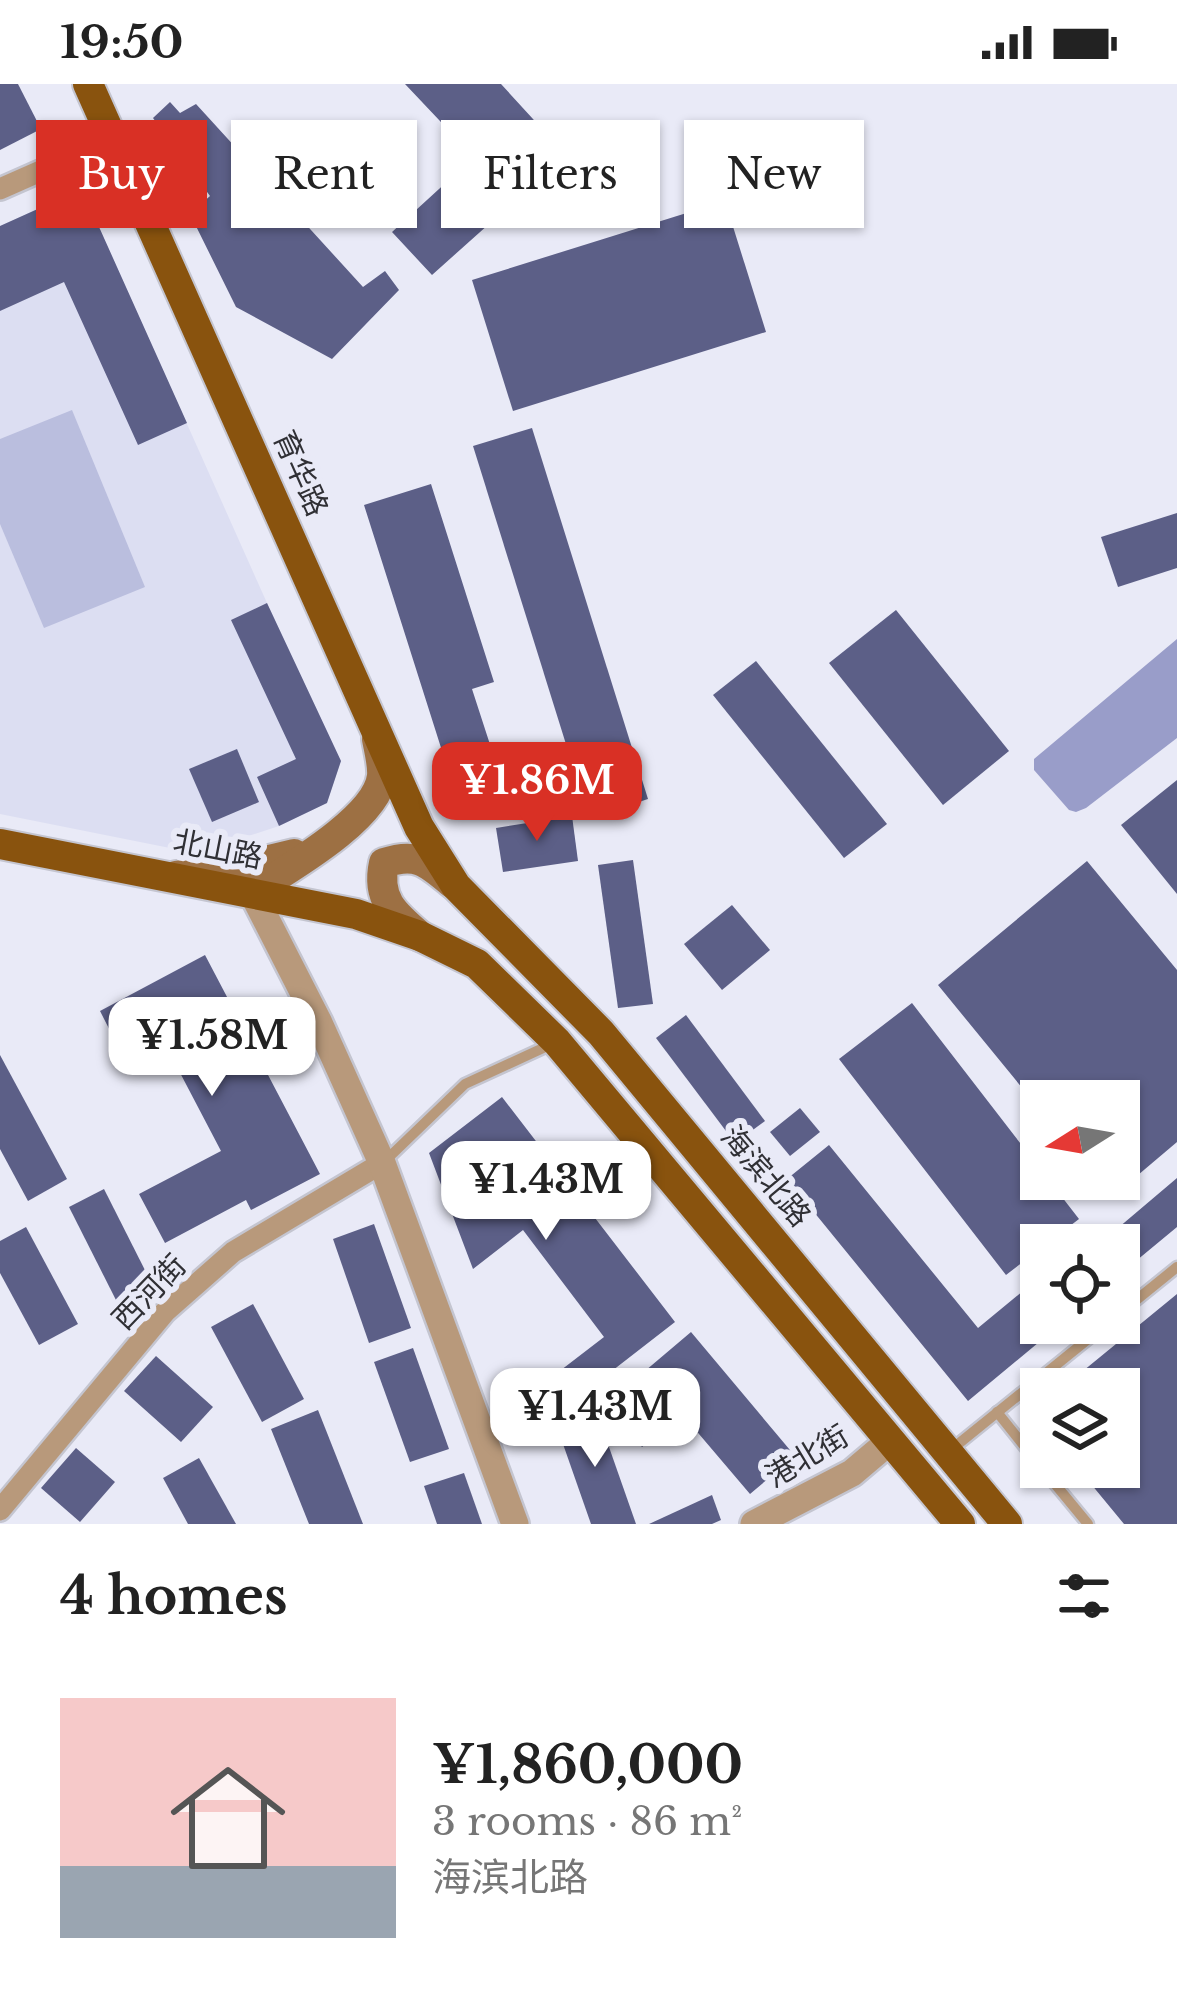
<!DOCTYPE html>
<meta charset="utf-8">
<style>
:root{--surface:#fff;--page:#f2f2f2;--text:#222;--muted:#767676;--accent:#d93025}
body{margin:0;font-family:"Libre Baskerville","Noto Sans SC",serif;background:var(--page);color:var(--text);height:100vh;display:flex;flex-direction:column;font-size:45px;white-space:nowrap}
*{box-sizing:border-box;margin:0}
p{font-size:39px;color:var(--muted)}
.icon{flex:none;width:66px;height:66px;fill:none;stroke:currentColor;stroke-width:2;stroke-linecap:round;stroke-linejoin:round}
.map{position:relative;height:1440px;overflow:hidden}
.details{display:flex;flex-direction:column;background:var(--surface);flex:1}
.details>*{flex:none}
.guide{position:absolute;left:36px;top:36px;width:1107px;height:108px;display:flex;gap:24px}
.needle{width:78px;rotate:259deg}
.tools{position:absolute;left:1020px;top:996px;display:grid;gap:24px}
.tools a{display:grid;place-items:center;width:120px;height:120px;border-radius:0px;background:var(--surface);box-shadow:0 3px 9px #0004;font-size:60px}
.price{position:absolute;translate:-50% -102px;padding:0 27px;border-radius:24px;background:#fff;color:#222;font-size:39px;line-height:78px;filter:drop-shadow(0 3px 6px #0008)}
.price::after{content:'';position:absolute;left:50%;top:72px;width:36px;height:27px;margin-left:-18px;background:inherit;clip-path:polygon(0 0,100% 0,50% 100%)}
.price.on{background:var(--accent);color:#fff}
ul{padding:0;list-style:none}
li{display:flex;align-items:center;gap:36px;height:300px;padding:0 60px}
li span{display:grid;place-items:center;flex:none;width:336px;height:240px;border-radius:0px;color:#555}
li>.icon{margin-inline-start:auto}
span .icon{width:144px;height:144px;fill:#fffc;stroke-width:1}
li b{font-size:51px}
h2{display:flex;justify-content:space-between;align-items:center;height:144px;padding:0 60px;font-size:51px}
.pill{padding:0 42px;border-radius:0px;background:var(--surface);box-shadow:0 3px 9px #0004;font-size:42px;line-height:108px}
.pill.on{background:var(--accent);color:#fff}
.status{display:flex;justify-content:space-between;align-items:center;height:84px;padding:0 60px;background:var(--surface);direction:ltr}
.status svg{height:33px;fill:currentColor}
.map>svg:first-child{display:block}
.built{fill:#dcdef2}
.green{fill:#babede}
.water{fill:#999dc9}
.building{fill:#5c5f87}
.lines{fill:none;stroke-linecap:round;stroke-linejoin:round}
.service-casing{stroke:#c4c5d0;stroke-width:15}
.minor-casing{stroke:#c4c5d0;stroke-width:26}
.tertiary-casing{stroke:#c4c5d0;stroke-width:32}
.secondary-casing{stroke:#c4c5d0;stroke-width:34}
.primary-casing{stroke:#c4c5d0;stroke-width:34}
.service{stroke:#b8997b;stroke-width:10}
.minor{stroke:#b8997b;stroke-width:21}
.tertiary{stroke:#b8997b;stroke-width:27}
.secondary{stroke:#9d7043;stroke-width:30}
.primary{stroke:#89530e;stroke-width:30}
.labels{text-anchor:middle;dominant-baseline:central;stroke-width:12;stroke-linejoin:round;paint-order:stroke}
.street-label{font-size:30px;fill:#303035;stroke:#e9eaf7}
</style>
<div class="status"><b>19:50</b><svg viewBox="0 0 49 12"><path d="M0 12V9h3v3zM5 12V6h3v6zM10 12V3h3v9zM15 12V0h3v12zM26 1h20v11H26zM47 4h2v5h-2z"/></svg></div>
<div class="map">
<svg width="1177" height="1440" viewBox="0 0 1177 1440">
<rect width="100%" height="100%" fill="#e9eaf7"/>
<polygon class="built" points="82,105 267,519 341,677 327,719 279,742 239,755 170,764 0,730 0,142"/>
<polygon class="green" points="72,326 145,503 44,544 0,440 0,355"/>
<polygon class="water" points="1177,555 1177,654 1086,724 1076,728 1069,726 1034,686 1034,675"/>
<g class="building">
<polygon points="0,0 18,0 41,45 0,66"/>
<polygon points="405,0 501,0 566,71 432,191 392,148 474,73"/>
<polygon points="170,18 180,29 196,20 363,203 385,187 399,206 332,275 236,223 190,130 210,112 153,34"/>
<polygon points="82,105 187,339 138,361 64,198 0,227 0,142"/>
<polygon points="725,117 766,248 513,327 472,196"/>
<polygon points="532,344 648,715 589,734 473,362"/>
<polygon points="431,400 494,598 472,605 509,719 463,733 364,421"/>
<polygon points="1177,429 1177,484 1118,503 1101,453"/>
<polygon points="267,519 341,677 327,719 279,742 257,693 296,675 231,536"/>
<polygon points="896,526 1009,667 943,721 829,579"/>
<polygon points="756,577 887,740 844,774 713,611"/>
<polygon points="237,665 259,718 212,738 189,685"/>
<polygon points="1177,696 1177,810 1121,741"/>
<polygon points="572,732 578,777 503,788 496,744"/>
<polygon points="633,776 653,920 618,924 598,781"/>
<polygon points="1087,777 1177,886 1177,1058 1112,1113 1097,1095 1119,1095 1119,1017 1041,1017 1041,1027 938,901"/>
<polygon points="732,821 770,866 722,906 684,860"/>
<polygon points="205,871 320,1090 251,1126 246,1116 165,1159 139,1110 221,1067 166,962 128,982 100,927"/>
<polygon points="912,919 1041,1086 1041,1095 1048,1095 1079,1135 1045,1161 1041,1161 1041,1164 1006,1191 839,975"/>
<polygon points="686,931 765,1037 735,1059 656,954"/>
<polygon points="0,971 67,1095 28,1117 0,1065"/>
<polygon points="502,1013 675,1238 541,1342 522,1316 604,1253 523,1146 473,1185 429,1069"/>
<polygon points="800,1024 820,1048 790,1072 770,1048"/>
<polygon points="829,1061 978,1244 1041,1192 1041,1239 1062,1239 968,1317 787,1095"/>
<polygon points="1177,1094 1177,1143 1119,1191 1119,1161 1079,1161 1098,1146 1105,1155"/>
<polygon points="104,1105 154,1204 119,1222 69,1123"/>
<polygon points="374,1140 411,1244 369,1259 333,1155"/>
<polygon points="26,1143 78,1240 39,1261 0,1189 0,1157"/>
<polygon points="1177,1210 1177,1440 1124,1440 1077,1383 1119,1383 1119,1305 1061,1305"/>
<polygon points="253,1220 304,1315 262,1338 211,1243"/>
<polygon points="691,1248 795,1372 750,1410 682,1330 642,1363 606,1320"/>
<polygon points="413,1264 449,1365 410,1378 374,1278"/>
<polygon points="156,1272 213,1323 181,1358 124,1307"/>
<polygon points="318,1326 363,1440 309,1440 271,1345"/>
<polygon points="596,1326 636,1440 591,1440 556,1340"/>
<polygon points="76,1364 115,1398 80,1438 41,1404"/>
<polygon points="199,1374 236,1440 188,1440 163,1394"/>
<polygon points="464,1389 482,1440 437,1440 424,1402"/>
<polygon points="712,1411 721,1436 712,1440 649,1440"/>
</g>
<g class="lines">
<g class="service-casing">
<g id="service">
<polyline points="385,1077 465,1000 554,959"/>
<polyline points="1119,1230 1177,1183"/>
<polyline points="997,1328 1041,1383"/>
<polyline points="952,1365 1108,1239"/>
<polyline points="1041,1383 1088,1440"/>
</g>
</g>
<g class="minor-casing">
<g id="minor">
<polyline points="0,105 113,55"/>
<polyline points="0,1426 165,1228 233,1168 382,1079"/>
</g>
</g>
<g class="tertiary-casing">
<g id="tertiary">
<polyline points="252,808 319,939 382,1079 515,1440"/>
<polyline points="754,1440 852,1389 891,1356"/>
</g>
</g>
<g class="secondary-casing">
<g id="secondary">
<polyline points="176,792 232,785 294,770"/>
<path d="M252,808c34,-22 125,-73 130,-116 1,-11 -3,-26 -5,-37"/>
<path d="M420,852c-26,-22 -44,-37 -36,-73 33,-11 43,-1 68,20"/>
</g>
</g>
<g class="primary-casing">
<g id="primary">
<polyline points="88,0 419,743 456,802 601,949 1007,1440"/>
<polyline points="0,760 356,830 420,852 477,880 557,958 960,1440"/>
</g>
</g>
<use href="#service" class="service"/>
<use href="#minor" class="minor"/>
<use href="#tertiary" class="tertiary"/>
<use href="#secondary" class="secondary"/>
<use href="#primary" class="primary"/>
</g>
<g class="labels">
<g class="street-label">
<text transform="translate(301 389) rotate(66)">育华路</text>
<text transform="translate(218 765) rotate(11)">北山路</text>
<text transform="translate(766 1092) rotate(50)">海滨北路</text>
<text transform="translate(149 1208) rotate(-46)">西河街</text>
<text transform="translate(807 1372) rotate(-31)">港北街</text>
</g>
</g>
</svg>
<div class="tools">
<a><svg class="needle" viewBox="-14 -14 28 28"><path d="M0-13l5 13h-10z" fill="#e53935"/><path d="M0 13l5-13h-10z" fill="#767676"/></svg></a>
<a><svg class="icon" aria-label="locate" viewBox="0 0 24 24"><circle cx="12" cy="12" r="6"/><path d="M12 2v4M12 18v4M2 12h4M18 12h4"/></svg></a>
<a><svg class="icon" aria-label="layers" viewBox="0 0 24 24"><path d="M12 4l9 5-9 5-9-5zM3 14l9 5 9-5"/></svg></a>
</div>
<b class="price on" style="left:537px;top:760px">¥1.86M</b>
<b class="price" style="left:212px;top:1015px">¥1.58M</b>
<b class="price" style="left:546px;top:1159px">¥1.43M</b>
<b class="price" style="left:595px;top:1386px">¥1.43M</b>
<div class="guide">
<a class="pill on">Buy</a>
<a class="pill">Rent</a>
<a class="pill">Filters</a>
<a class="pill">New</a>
</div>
</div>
<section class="details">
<h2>4 homes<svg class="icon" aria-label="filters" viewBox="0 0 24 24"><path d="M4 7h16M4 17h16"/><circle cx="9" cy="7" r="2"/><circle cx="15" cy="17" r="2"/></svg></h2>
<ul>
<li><span style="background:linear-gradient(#f6c9c9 70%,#9aa5b1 0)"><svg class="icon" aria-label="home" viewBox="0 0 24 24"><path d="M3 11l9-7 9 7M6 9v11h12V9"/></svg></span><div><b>¥1,860,000</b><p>3 rooms · 86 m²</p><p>海滨北路</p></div></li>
</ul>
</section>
